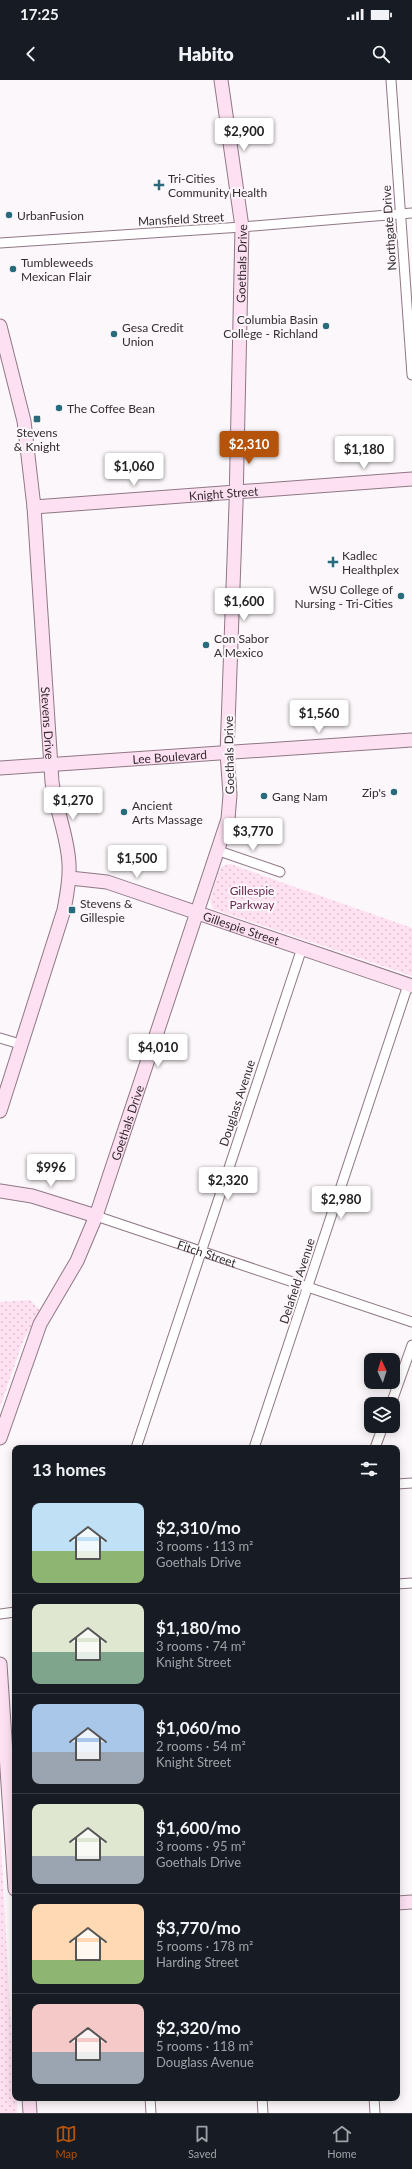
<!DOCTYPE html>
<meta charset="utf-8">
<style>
:root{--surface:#171b24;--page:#20242c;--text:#f1f3f6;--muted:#9ea1a6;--line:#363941;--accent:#b45309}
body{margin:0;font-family:Lato,sans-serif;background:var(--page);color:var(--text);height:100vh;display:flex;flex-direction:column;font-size:15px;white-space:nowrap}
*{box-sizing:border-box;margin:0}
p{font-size:13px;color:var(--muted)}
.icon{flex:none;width:22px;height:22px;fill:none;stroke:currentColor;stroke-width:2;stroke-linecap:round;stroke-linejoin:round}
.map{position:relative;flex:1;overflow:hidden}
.sheet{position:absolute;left:12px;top:1365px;width:388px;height:656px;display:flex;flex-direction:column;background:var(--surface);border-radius:8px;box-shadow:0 2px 10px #0003}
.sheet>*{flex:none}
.needle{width:26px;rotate:356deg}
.controls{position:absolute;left:364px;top:1273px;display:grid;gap:8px}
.controls a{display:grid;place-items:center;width:36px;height:36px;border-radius:8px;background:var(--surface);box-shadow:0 2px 10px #0003;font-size:20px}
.price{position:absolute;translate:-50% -34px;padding:0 9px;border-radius:4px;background:#fff;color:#222;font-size:13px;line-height:26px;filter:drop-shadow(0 1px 2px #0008)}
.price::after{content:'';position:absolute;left:50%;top:24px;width:12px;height:9px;margin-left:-6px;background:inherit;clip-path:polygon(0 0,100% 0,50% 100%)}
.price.on{background:var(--accent);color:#fff}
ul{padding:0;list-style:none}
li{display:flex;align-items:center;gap:12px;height:100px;padding:0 20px}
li+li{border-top:1px solid var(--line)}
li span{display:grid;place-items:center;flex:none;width:112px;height:80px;border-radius:8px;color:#555}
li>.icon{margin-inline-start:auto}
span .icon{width:48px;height:48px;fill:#fffc;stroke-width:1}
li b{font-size:17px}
h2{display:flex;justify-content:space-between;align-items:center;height:48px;padding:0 20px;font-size:17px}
.status{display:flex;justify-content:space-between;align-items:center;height:28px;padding:0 20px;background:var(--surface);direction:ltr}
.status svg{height:11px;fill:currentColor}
header{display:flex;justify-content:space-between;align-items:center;height:52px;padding:0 20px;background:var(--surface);font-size:18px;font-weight:800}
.tab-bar{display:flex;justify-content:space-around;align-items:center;height:56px;border-top:1px solid var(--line);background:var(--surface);font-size:11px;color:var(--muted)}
.tab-bar a{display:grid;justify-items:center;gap:2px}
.tab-bar .on{color:var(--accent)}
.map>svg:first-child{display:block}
.park{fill:url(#park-dots)}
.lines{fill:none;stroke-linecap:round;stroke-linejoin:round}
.street-casing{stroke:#8f7785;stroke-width:11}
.secondary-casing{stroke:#8f7785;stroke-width:15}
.street{stroke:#fff;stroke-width:9}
.secondary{stroke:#fde1f2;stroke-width:13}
.poi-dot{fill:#276b7c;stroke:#fcf7fa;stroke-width:1.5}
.labels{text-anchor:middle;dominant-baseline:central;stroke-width:4;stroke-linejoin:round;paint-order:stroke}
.poi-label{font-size:12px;fill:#352b30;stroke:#fcf7fa;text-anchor:start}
.street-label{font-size:12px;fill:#352b30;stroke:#fcf7fa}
.park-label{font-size:12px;fill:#692852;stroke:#fcf7fa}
</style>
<div class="status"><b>17:25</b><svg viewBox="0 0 49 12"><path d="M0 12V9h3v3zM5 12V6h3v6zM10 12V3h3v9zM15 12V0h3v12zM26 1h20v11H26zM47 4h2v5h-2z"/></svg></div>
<header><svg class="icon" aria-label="back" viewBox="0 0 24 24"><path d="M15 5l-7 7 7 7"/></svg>Habito<svg class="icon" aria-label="search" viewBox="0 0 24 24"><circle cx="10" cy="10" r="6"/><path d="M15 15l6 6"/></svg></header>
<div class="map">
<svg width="412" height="2033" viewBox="0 0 412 2033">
<defs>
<pattern id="park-dots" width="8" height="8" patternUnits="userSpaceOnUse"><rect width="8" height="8" fill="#ffe1f1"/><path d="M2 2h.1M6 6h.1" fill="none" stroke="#dbc1cf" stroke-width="1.8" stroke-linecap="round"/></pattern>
</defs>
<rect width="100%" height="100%" fill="#fcf7fa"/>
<g class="park">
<polygon points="230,784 412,848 412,896 213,829 210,820 220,789 223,786"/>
<polygon points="30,1220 40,1230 23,1261 0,1327 0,1222"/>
<polygon points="0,1748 15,2018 17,2018 17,2033 0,2033"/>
</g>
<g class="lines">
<g class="street-casing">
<g id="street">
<polyline points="391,0 412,295"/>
<polyline points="0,163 242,147 412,133"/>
<polyline points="219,771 280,792"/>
<polyline points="0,958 20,964"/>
<path id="s1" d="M96,1136l316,106"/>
<polyline points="391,1324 412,1265"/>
<polyline points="136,1368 302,868"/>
<polyline points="254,1368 408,905"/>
<polyline points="375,1368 383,1346"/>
<polyline points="397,1404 412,1403"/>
<polyline points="397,1504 412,1503"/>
<polyline points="0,1534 15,1532"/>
<polyline points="150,2018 151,2033"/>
<polyline points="262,2018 263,2033"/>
<polyline points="374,2018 375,2033"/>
</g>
</g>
<g class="secondary-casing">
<g id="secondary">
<path id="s2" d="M0,246l24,95 10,86 18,275c4,28 16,55 17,82 1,16 -2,30 -5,46l-64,201"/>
<path id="s3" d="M34,427l378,-28"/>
<path id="s4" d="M0,688l412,-28"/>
<path id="s5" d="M70,798l37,4 305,104"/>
<polyline points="0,1111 32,1116 96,1136"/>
<path id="s6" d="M0,1358l40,-114 37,-63 19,-45 132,-397 2,-24 -3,-42 9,-249 6,-277 -21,-147"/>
<polyline points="0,1584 15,1809"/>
<polyline points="397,1823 412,1822"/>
<polyline points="29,2018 30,2033"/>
</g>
</g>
<use href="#street" class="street"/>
<use href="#secondary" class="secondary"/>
</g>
<g class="poi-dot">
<path d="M157 99h4v4h4v4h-4v4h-4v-4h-4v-4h4z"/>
<circle cx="9" cy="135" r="4"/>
<circle cx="13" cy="189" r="4"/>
<circle cx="326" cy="246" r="4"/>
<circle cx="114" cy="254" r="4"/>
<circle cx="59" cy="328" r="4"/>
<rect x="33" y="335" width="8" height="8" rx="2"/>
<path d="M331 476h4v4h4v4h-4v4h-4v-4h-4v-4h4z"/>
<circle cx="401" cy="516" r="4"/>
<circle cx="206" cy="565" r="4"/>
<circle cx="394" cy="712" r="4"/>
<circle cx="264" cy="716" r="4"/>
<circle cx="124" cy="732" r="4"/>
<rect x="68" y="826" width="8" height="8" rx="2"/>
</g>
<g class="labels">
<g class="poi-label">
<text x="168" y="98">Tri-Cities<tspan x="168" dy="14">Community Health</tspan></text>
<text x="17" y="135">UrbanFusion</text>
<text x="21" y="182">Tumbleweeds<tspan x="21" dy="14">Mexican Flair</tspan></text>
<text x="318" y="239" text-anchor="end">Columbia Basin<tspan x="318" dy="14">College - Richland</tspan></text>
<text x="122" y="247">Gesa Credit<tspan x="122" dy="14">Union</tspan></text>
<text x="67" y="328">The Coffee Bean</text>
<text x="37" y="352" text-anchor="middle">Stevens<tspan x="37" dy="14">&amp; Knight</tspan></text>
<text x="342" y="475">Kadlec<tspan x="342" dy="14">Healthplex</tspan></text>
<text x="393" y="509" text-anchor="end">WSU College of<tspan x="393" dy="14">Nursing - Tri-Cities</tspan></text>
<text x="214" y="558">Con Sabor<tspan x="214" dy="14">A Mexico</tspan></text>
<text x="386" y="712" text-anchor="end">Zip's</text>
<text x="272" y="716">Gang Nam</text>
<text x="132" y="725">Ancient<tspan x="132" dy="14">Arts Massage</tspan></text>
<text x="80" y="823">Stevens &amp;<tspan x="80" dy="14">Gillespie</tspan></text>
</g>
<g class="street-label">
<text transform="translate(181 139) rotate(-3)">Mansfield Street</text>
<text transform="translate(389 148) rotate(-94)">Northgate Drive</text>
<text stroke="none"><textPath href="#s6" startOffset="1217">Goethals Drive</textPath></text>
<text stroke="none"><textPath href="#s3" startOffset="190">Knight Street</textPath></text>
<text stroke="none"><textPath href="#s2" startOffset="401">Stevens Drive</textPath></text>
<text transform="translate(229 675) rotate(-91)">Goethals Drive</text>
<text stroke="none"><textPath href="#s4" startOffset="170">Lee Boulevard</textPath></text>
<text stroke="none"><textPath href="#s5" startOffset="179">Gillespie Street</textPath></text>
<text transform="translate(237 1023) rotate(-72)">Douglass Avenue</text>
<text stroke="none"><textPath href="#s6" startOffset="341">Goethals Drive</textPath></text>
<text stroke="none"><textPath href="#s1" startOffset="117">Fitch Street</textPath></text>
<text transform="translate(297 1201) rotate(-72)">Delafield Avenue</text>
</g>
<g class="park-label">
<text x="252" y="810">Gillespie<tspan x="252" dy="14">Parkway</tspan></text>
</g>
</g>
</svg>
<div class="controls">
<a><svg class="needle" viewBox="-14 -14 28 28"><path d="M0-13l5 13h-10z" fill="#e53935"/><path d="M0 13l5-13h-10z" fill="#9ea1a6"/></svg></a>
<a><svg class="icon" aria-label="layers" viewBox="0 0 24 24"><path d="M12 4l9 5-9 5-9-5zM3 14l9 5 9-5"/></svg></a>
</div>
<b class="price" style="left:244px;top:72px">$2,900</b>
<b class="price on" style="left:249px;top:385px">$2,310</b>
<b class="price" style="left:364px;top:390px">$1,180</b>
<b class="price" style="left:134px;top:407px">$1,060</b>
<b class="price" style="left:244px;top:542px">$1,600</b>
<b class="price" style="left:319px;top:654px">$1,560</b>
<b class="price" style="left:73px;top:741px">$1,270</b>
<b class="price" style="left:253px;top:772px">$3,770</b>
<b class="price" style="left:137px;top:799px">$1,500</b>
<b class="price" style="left:158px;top:988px">$4,010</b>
<b class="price" style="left:51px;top:1108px">$996</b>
<b class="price" style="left:228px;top:1121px">$2,320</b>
<b class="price" style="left:341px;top:1140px">$2,980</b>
<section class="sheet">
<h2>13 homes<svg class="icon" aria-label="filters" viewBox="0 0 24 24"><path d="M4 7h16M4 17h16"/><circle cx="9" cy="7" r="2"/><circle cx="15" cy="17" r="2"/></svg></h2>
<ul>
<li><span style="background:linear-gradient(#bfe0f5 60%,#8fb573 0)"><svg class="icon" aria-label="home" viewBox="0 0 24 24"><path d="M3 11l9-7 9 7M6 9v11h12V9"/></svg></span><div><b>$2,310/mo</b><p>3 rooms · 113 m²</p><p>Goethals Drive</p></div></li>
<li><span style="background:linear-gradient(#dfe7d0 60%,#7fa58c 0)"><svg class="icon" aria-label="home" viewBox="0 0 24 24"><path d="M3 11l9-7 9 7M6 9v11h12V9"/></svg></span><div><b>$1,180/mo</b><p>3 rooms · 74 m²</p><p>Knight Street</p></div></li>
<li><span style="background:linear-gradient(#a9c7e8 60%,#9aa5b1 0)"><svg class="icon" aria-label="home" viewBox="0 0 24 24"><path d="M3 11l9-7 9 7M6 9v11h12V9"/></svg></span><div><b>$1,060/mo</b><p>2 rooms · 54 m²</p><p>Knight Street</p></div></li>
<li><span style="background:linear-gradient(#dfe7d0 65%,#9aa5b1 0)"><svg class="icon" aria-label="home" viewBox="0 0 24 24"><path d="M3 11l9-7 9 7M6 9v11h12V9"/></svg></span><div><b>$1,600/mo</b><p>3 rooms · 95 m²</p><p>Goethals Drive</p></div></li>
<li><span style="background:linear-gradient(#ffd9b3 70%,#8fb573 0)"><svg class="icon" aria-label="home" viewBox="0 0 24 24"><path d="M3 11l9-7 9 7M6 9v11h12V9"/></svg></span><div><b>$3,770/mo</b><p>5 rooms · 178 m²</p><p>Harding Street</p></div></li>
<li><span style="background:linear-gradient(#f6c9c9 60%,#9aa5b1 0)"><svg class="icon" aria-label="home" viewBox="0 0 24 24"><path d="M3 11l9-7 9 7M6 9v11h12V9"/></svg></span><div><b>$2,320/mo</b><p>5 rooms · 118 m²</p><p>Douglass Avenue</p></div></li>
</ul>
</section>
</div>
<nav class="tab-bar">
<a class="on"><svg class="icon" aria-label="map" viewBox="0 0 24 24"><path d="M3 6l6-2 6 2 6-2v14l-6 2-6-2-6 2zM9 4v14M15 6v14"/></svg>Map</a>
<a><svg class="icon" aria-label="saved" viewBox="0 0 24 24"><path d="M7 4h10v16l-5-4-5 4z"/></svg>Saved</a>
<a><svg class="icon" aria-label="home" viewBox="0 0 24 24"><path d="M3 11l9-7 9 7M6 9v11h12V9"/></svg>Home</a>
</nav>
